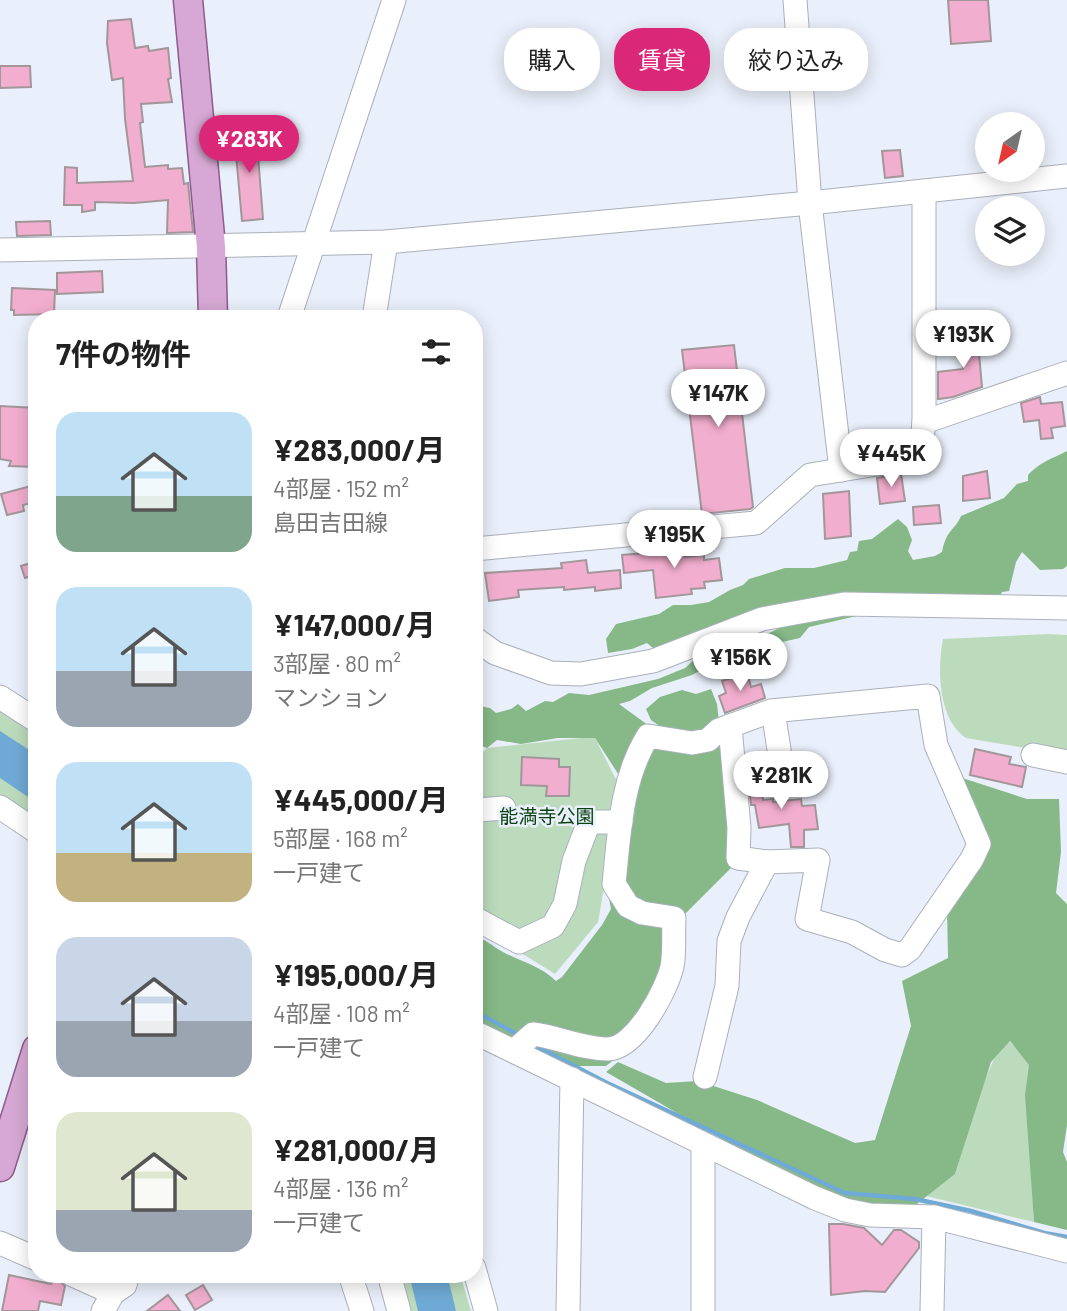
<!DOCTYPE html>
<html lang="ja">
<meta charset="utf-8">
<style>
:root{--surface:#fff;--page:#f2f2f2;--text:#222;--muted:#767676;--accent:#db2777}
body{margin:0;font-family:Barlow,"Noto Sans JP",sans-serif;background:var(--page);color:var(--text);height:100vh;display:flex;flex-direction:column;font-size:26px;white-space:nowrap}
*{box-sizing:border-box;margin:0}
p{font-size:23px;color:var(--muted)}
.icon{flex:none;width:38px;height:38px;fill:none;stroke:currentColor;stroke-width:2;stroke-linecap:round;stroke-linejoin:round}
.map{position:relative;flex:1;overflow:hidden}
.sheet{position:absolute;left:28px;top:310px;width:455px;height:973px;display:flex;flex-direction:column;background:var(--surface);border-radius:28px;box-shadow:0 4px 18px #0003}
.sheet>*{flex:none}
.guide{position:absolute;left:504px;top:28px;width:457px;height:63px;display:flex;gap:14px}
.needle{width:46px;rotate:214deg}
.buttons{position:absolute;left:975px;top:112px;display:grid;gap:14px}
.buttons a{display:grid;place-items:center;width:70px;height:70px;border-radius:50%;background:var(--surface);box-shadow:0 4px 18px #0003;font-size:35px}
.price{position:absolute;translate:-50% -60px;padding:0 16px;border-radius:24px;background:#fff;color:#222;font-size:23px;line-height:46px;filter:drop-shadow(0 2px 4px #0008)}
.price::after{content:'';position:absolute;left:50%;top:42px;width:21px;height:16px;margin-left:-10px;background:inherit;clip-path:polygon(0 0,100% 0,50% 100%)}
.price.current{background:var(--accent);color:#fff}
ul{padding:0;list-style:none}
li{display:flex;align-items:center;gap:21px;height:175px;padding:0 28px}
li span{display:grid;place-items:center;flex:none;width:196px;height:140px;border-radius:21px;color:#555}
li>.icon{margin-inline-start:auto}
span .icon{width:84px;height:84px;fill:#fffc;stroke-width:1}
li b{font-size:30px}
h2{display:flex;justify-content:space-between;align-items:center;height:84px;padding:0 28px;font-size:30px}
.pill{padding:0 24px;border-radius:28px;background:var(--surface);box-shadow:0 4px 18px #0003;font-size:24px;line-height:63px}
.pill.current{background:var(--accent);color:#fff}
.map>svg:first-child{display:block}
.green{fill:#bcdbbc}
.forest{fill:#86b987}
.water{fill:#6faad6}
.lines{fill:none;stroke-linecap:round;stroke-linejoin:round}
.stream{stroke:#6faad6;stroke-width:4.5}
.building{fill:#f2aece;stroke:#a2969b;stroke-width:2}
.minor-casing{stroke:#aab0ba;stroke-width:25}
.major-casing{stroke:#8d5b8d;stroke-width:31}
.minor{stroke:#fff;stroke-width:23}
.major{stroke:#d7a8d5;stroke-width:28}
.labels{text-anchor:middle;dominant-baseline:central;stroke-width:5;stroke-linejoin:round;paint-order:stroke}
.park-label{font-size:19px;fill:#0b4211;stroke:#eaf0fb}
</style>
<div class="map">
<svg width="1067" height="1311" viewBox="0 0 1067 1311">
<rect width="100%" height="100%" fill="#eaf0fb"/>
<g class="green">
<path d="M1048,634l19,1v120l-101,-17c-28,-18 -29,-69 -23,-99z"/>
<polygon points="0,705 37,731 37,827 0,803"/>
<polygon points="591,737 595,738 627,801 604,888 598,922 555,974 526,956 474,930 474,761 487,748"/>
<polygon points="1009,1041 1030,1062 1026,1092 1034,1222 926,1196 955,1174 983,1084 994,1059"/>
<polygon points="389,1274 460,1274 471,1311 399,1311"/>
</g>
<g class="forest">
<path d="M1067,451v115l-4,3 -23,1 -18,-18 -6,10 -7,29 -7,1 -6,12 -171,1 -165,49 -13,-11 -15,6 -24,4 -2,-14 10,-15 43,-10 14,-9h18l18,-3 21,-12 13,-5 6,-6 36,-11h29l33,-8 3,-8 7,-1 2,-10 13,-2 26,-20 9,8 5,13 -4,11 5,9 22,-4 7,-4c5,-24 11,-19 19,-36l43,-18 13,-14 11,-3v-6c15,-15 22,-15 39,-24z"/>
<polygon points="874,612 809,627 800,638 751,649 741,654 737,661 721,669 703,669 692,675 652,688 630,701 619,704 652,728 624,783 595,738 558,738 521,744 497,740 487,748 474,743 474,705 490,708 496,713 511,709 518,704 526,711 545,701 553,702 569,693 589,695 658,679 685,668 695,659 707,653 769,633 796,620"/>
<path d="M711,689l6,15 2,17 14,145 -59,59 -12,6 6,32 -52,95 -10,8h-41l-91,-45v-85c12,3 18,10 29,16 20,11 36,13 53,29l6,-4 40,-52 9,-16 -3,-16 26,-75 3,-30 8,-20 2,-13 21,-23 -17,-12 -5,-11 14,-12 22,-7 14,4z"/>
<polygon points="953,775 1027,799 1059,799 1061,852 1056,893 1067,904 1067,1125 1063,1152 1067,1162 1067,1230 1034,1222 1025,1095 1029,1065 1010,1041 991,1062 955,1174 913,1207 846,1204 788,1177 606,1072 618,1062 666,1083 698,1081 757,1100 855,1143 875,1140 911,1026 902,981 948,958 947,908 983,846"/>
</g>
<g class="water">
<polygon points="0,731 37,755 37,803 0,778"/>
<polygon points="409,1274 447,1274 456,1311 418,1311"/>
</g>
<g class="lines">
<g class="stream">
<polyline points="474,1011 517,1034"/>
<polyline points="532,1044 607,1083 845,1193 915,1199 971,1211 1044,1233 1067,1237"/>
</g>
</g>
<g class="building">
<polygon points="948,0 988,0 991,41 951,44"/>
<polygon points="131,19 135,48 148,46 149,51 168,48 171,78 168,79 172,102 141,104 143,122 140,123 145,167 168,165 168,169 182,168 184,184 188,183 193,232 167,233 168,200 134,203 95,202 95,210 82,212 82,205 64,205 65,167 77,168 77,183 133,181 125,119 123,78 112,80 107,43 108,21"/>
<polygon points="0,66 30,66 31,87 0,88"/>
<polygon points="256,130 263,219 242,221 234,132"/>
<polygon points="900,150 903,176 885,178 882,151"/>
<polygon points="50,221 51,235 17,236 16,222"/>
<polygon points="102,271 103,292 57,294 57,273"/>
<polygon points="12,288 55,290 54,314 14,315 14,310 11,310"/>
<polygon points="977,331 982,387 953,397 938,399 938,372 963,369 959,333"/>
<polygon points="734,345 753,507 750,509 702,514 682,350"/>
<polygon points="1040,397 1041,404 1062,402 1065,426 1051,428 1053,438 1041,439 1039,420 1024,422 1021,403"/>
<polygon points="0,406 37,408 37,467 9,466 11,461 0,459"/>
<polygon points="987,471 990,498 963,501 963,476"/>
<polygon points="901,474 905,501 880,504 877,478"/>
<polygon points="31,486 35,502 23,505 24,511 7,515 1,494"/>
<polygon points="849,491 851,536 825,539 823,494"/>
<polygon points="939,505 941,523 914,525 913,507"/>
<polygon points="684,544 685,557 704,555 704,560 719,558 722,580 704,582 705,588 691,589 692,594 656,598 653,570 624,573 622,555 658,552 658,546"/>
<polygon points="586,560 588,573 620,570 621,588 595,591 595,587 564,590 564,587 518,590 519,597 489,601 485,573 562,568 561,563"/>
<polygon points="37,561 37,574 25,578 21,566"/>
<polygon points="747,673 751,687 761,684 765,698 725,713 719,696 726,693 722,681"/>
<polygon points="975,749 1011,757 1009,764 1026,767 1022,787 970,775"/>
<polygon points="522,757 559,759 559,767 570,767 569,796 546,796 547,786 521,785"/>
<polygon points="758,763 763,800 773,799 773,802 801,799 802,806 815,805 818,829 804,830 804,847 791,847 789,824 759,828 755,805 751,805 747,765"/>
<polygon points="829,1224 843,1224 864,1228 882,1245 894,1230 901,1230 919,1242 919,1248 885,1292 865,1291 831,1295"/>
<polygon points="9,1275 51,1284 53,1278 58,1279 65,1286 61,1305 40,1301 38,1311 2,1311"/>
<polygon points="203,1285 212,1300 195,1310 186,1295"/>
<polygon points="168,1295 180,1311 147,1311"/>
</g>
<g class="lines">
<g class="minor-casing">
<g id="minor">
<polyline points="795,0 810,203 841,470"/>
<polyline points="924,191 924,422"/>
<polyline points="0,250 386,242 810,203 1067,176"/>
<polyline points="289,318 394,0"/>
<polyline points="374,318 386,242"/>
<polyline points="474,549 756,523 810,475 920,457 924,422 1067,373"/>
<polyline points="474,638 495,653 551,673 581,674 653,661 762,619 844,604 1067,608"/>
<polyline points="0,697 37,721"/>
<polyline points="773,711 780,756"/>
<polyline points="730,726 739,828 738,858 767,862"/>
<polyline points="1033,755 1067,762"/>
<polyline points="0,807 37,832"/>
<polyline points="474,812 478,810 504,808"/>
<polyline points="474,918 519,942 553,926 565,904 574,861 589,822 621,822"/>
<polyline points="474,1032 815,1198 845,1210 870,1215 934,1217 1067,1251"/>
<path d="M514,1051l19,-17c25,3 49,15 75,15 28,-1 58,-58 64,-82 3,-16 1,-34 2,-49l-32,-5 -14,-7 -14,-22c5,-49 7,-105 34,-148l44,7 16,-3 11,-10 52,-19 157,-15 8,49 43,99 -7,15 -62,90 -8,6 -17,-5 -33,-18 -45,-13 11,-59 -51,2 -29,55 -9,24 -2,45 -22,91"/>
<polyline points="0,1243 37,1259"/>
<polyline points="474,1268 486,1311"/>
<polyline points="71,1274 113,1293 103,1311"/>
<polyline points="350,1274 362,1311"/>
<polyline points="389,1274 399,1311"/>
<polyline points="113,1293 125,1285 128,1274"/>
<polyline points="568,1311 572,1079"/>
<polyline points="703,1311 703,1144"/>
<polyline points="932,1311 934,1217"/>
</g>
</g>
<g class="major-casing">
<g id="major">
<polyline points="188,0 211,247 213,318"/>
<polyline points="0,1167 37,1049"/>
</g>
</g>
<use href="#minor" class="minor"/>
<use href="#major" class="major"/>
</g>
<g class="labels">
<g class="park-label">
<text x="547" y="815">能満寺公園</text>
</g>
</g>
</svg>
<div class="buttons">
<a><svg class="needle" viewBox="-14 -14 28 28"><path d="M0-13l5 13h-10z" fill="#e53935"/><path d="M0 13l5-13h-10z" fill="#767676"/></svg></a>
<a><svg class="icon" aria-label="layers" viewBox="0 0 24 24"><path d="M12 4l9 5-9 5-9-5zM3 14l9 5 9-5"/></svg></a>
</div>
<b class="price current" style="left:249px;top:175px">¥283K</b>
<b class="price" style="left:963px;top:370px">¥193K</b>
<b class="price" style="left:718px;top:429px">¥147K</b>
<b class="price" style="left:891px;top:489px">¥445K</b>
<b class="price" style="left:674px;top:570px">¥195K</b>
<b class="price" style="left:740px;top:693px">¥156K</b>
<b class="price" style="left:781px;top:811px">¥281K</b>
<div class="guide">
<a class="pill">購入</a>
<a class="pill current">賃貸</a>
<a class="pill">絞り込み</a>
</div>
<section class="sheet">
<h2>7件の物件<svg class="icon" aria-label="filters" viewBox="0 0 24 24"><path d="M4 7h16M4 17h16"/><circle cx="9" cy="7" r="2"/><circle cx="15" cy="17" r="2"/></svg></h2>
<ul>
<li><span style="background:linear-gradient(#bfe0f5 60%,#7fa58c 0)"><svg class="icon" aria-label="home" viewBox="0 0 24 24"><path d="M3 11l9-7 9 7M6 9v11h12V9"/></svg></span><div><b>¥283,000/月</b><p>4部屋 · 152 m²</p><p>島田吉田線</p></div></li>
<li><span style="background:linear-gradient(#bfe0f5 60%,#9aa5b1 0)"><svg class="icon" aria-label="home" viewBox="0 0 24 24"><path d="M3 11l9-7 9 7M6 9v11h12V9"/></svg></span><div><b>¥147,000/月</b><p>3部屋 · 80 m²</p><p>マンション</p></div></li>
<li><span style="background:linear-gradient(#bfe0f5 65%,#c2b280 0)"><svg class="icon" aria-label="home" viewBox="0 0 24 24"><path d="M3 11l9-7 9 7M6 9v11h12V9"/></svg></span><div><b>¥445,000/月</b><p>5部屋 · 168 m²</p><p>一戸建て</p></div></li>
<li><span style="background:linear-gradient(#c9d6e8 60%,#9aa5b1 0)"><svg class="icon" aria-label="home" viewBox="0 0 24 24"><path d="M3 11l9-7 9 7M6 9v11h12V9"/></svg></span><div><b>¥195,000/月</b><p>4部屋 · 108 m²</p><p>一戸建て</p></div></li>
<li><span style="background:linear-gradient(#dfe7d0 70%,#9aa5b1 0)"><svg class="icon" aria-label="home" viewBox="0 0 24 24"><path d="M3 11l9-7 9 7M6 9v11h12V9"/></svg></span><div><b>¥281,000/月</b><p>4部屋 · 136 m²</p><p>一戸建て</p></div></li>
</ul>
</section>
</div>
